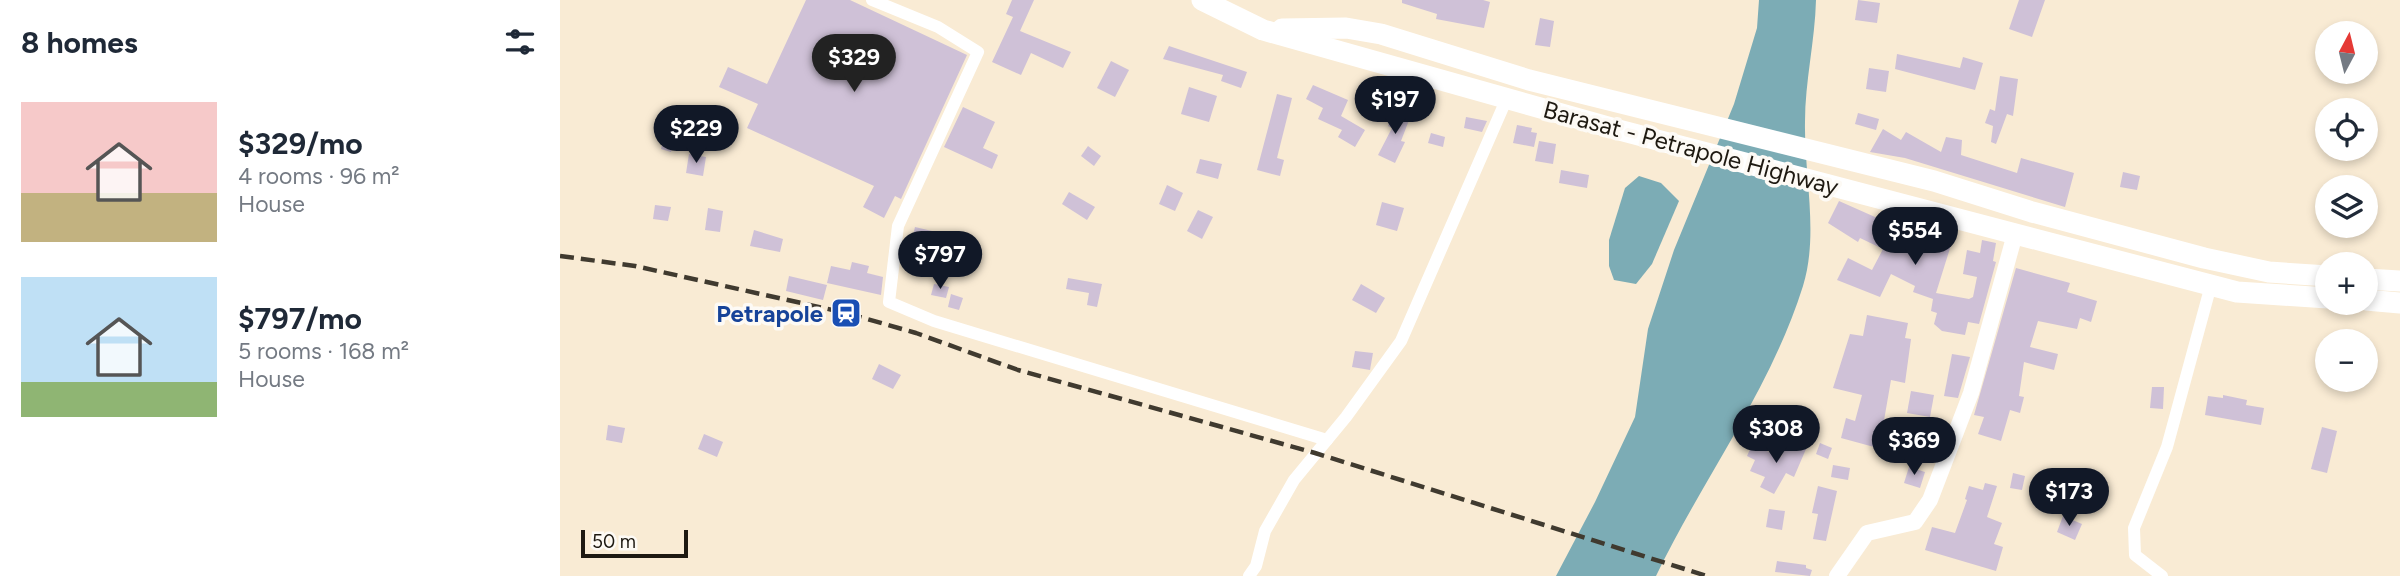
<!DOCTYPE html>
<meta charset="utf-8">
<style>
:root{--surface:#fff;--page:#f6f6f7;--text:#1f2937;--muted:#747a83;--accent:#111827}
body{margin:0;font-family:Figtree,sans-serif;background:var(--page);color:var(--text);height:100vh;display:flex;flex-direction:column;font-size:26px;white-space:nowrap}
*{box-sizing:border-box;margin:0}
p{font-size:23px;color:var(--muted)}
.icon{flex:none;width:38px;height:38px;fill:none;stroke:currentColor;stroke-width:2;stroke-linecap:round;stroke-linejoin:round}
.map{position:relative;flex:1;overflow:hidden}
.sheet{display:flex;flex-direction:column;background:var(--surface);width:560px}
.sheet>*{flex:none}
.needle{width:46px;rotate:7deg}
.tools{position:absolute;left:1755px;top:21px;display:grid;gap:14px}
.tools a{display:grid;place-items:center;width:63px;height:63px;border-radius:50%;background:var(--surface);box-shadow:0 4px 10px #0003;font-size:35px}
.scale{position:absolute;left:21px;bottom:18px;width:107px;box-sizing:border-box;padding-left:7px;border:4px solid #1e1911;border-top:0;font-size:19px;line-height:24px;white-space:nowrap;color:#1e1911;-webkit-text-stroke:5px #fdfaf5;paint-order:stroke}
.price{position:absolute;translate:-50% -60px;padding:0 16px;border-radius:24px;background:var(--accent);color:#fff;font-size:23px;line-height:46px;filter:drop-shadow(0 2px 4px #0008)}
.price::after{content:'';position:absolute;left:50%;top:42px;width:21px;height:16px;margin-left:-10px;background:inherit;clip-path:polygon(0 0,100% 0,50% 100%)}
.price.current{background:#222;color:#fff}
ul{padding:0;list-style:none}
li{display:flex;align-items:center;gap:21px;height:175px;padding:0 21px}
li span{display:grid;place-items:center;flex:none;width:196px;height:140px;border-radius:0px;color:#555}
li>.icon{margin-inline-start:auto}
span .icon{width:84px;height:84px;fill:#fffc;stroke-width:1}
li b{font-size:30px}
h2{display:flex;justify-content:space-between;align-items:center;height:84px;padding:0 21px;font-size:30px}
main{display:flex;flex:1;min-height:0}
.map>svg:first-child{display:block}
.water{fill:#7cacb5}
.building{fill:#cfc1d7}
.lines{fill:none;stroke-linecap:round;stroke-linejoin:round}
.street{stroke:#fff;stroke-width:12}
.secondary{stroke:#fff;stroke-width:16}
.highway{stroke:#fff;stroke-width:21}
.rail{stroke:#403a2f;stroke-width:4.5;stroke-dasharray:14 7;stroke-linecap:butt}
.labels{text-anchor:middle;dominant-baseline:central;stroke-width:7;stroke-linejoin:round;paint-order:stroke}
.street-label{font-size:24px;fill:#1e1911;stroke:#fdfaf5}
.transit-label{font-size:24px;font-weight:bold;fill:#164399;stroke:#fdfaf5;text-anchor:end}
</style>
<main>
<section class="sheet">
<h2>8 homes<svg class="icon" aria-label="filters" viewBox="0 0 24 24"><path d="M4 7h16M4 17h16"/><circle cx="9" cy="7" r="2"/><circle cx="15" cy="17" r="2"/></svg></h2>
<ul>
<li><span style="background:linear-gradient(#f6c9c9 65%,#c2b280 0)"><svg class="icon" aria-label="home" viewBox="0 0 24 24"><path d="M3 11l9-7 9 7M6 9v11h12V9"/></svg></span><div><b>$329/mo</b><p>4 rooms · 96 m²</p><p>House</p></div></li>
<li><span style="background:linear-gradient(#bfe0f5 75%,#8fb573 0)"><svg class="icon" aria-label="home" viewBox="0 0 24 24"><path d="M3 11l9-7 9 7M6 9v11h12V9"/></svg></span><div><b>$797/mo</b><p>5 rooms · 168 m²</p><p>House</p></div></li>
</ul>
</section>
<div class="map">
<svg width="1840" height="576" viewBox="0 0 1840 576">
<rect width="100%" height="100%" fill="#f9ebd4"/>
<g class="water">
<path d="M1199,0h57c-1,41 -11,81 -11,122 -1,54 14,112 -2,164 -33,105 -100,192 -147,290h-100l39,-74 40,-85 13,-88 26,-79 60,-146 23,-76z"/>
<polygon points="1079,176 1101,183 1119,201 1092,264 1076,284 1054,280 1049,266 1049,240 1065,188"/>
</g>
<g class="building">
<polygon points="246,0 290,0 407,55 341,199 335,196 324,218 303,207 314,186 187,128 198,104 159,87 168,67 207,84"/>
<polygon points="452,0 474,0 460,31 511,52 503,68 471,53 461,75 432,62 453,17 446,14"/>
<polygon points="842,0 923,0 930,2 924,28 876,19 877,14 842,3"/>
<polygon points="1298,0 1320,3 1317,23 1295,20"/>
<polygon points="1459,0 1485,0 1472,37 1449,29"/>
<polygon points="980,18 994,21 990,47 975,45"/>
<polygon points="609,46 687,72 681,88 661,81 663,75 603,59"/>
<polygon points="1337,54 1400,68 1403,57 1423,63 1415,90 1335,69"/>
<polygon points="551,61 569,70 555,97 537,88"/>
<polygon points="1309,68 1329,71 1326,92 1306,89"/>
<polygon points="1440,76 1458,79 1453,116 1447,114 1436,144 1431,142 1433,126 1425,123 1430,109 1435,111"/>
<polygon points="753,85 788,100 781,116 805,130 795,147 778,137 782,130 758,119 763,108 746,99"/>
<polygon points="629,87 657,96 649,122 621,114"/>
<polygon points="717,94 732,98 717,158 724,160 720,176 697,170"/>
<polygon points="403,107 435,122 423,148 438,155 432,169 384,147"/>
<polygon points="835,109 851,115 841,141 845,142 835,163 818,155 832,128 828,126"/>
<polygon points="1298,113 1319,119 1316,130 1295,124"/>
<polygon points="906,117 927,121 922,132 904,128"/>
<polygon points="957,125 972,128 971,132 977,133 974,147 953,143"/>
<polygon points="106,129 116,131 111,152 101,149"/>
<polygon points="1323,129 1341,140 1346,132 1381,152 1386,137 1402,140 1401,155 1457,173 1461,158 1514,173 1505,207 1345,158 1310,152"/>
<polygon points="871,133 885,137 883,147 868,143"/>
<polygon points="979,141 996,144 993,164 975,161"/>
<polygon points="528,146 541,156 534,166 521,156"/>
<polygon points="129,154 146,157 143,176 126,173"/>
<polygon points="640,159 662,164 658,179 636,173"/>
<polygon points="1001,170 1029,175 1027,188 999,183"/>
<polygon points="1563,172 1580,176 1577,190 1560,187"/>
<polygon points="607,185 623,193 615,211 599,204"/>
<polygon points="509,192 535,207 527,220 502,204"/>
<polygon points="1279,201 1369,241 1370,238 1391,245 1376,293 1409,299 1413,297 1417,277 1403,274 1407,250 1420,253 1422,240 1436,243 1433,261 1436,262 1419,324 1408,322 1405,335 1382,331 1374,324 1377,313 1371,311 1373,299 1353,292 1355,286 1331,274 1320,297 1277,280 1288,258 1312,270 1323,249 1300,238 1298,242 1268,223"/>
<polygon points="822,202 844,208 837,231 816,225"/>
<polygon points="95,205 111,207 108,221 93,219"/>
<polygon points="148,208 163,211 160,232 145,230"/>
<polygon points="638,210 653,217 642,239 627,231"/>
<polygon points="355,227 372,231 369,243 352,239"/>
<polygon points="194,230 223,239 220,252 190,246"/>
<polygon points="292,262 309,266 307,273 323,277 321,295 267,283 271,266 290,270"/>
<polygon points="1456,268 1510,283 1507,292 1537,301 1531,322 1520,318 1517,329 1478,321 1470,347 1498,354 1494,370 1464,362 1459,396 1464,397 1460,413 1450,410 1441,441 1418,434 1424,417 1414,415"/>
<polygon points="229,276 267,285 263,300 226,291"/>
<polygon points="508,278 542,284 537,307 527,305 529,293 506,289"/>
<polygon points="374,284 389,287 386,298 371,295"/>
<polygon points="801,284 825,298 816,313 792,300"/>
<polygon points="391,294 403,298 399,310 388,307"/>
<polygon points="1307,315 1348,323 1345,338 1351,339 1345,383 1331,380 1322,432 1319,431 1314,447 1281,438 1286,418 1295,421 1302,395 1273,388 1290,334 1303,336"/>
<polygon points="795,351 813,353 810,370 792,367"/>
<polygon points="1392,354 1410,357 1398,398 1384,396"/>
<polygon points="319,364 341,375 333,389 312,379"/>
<polygon points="1592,387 1604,387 1603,409 1590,408"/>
<polygon points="1351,391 1374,395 1370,417 1347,413"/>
<polygon points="1663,395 1687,400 1686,405 1704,408 1701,425 1645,415 1648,396 1663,398"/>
<polygon points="48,425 65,428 62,443 46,440"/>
<polygon points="1762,427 1777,431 1767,473 1751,469"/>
<polygon points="144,434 163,442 157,457 138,449"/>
<polygon points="1228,442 1246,449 1234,477 1226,473 1214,494 1200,487 1205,477 1190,471 1195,460 1187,456 1192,445 1221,457"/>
<polygon points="1260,443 1272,448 1268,459 1256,454"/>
<polygon points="1273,465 1290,468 1288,480 1271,477"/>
<polygon points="1349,467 1365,472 1360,488 1344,483"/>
<polygon points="1453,473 1465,476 1462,490 1450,488"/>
<polygon points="1425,483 1437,486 1427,517 1442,523 1434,544 1443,547 1436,571 1365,550 1372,527 1395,533 1407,500 1405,499 1409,486 1423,490"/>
<polygon points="1258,486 1277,491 1266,541 1253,539 1258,514 1252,513"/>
<polygon points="1209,509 1225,511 1222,530 1206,527"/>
<polygon points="1503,516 1522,524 1515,540 1497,532"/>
<polygon points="1217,561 1246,565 1246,568 1252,570 1250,576 1215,572"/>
</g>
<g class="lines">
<g class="street">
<polyline points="312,0 378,27 418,52 338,226 329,302 374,321 767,440"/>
<polyline points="689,576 696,566 705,531 734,480 786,417 841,341 947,98"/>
<polyline points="1602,576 1575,555 1574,528 1607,447 1651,285"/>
</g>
<polyline class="secondary" points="1277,576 1307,533 1355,522 1370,500 1411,393 1455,234"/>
<g class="highway">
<polyline points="642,0 703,30 1059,130 1677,292 1768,298"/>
<polyline points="722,29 786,28 821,34 969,80 1374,181 1472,212 1644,258 1709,272 1768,276"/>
<polyline points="1806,279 1840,281"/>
<polyline points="1806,300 1840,303"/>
</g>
<polyline class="rail" points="0,256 75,266 286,313 356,333 458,370 755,453 1147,576"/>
</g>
<defs>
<g id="station-square" transform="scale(1.575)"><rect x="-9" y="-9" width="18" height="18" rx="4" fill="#1a4fb4" stroke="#fdfaf5"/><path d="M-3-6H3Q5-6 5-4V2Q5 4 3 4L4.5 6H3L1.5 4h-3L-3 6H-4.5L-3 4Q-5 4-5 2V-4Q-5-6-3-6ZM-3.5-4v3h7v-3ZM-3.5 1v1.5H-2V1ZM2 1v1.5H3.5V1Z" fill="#fff"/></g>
</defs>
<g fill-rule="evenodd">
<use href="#station-square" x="286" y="313"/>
</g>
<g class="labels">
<g class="street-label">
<text transform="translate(1131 148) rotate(15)">Barasat - Petrapole Highway</text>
</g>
<g class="transit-label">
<text x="263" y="313">Petrapole</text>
</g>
</g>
</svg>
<div class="tools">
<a><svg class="needle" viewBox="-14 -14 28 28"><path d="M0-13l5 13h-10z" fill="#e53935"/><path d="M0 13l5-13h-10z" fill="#747a83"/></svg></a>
<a><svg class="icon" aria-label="locate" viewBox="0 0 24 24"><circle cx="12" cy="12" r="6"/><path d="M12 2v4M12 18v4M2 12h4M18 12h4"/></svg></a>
<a><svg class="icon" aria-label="layers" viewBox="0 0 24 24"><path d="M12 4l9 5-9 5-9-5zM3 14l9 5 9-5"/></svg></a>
<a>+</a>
<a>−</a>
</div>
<div class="scale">50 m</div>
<b class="price current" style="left:294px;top:94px">$329</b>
<b class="price" style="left:835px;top:136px">$197</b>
<b class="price" style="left:136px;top:165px">$229</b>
<b class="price" style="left:1355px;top:267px">$554</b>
<b class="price" style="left:380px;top:291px">$797</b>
<b class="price" style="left:1216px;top:465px">$308</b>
<b class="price" style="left:1354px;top:477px">$369</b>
<b class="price" style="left:1509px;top:528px">$173</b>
</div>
</main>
